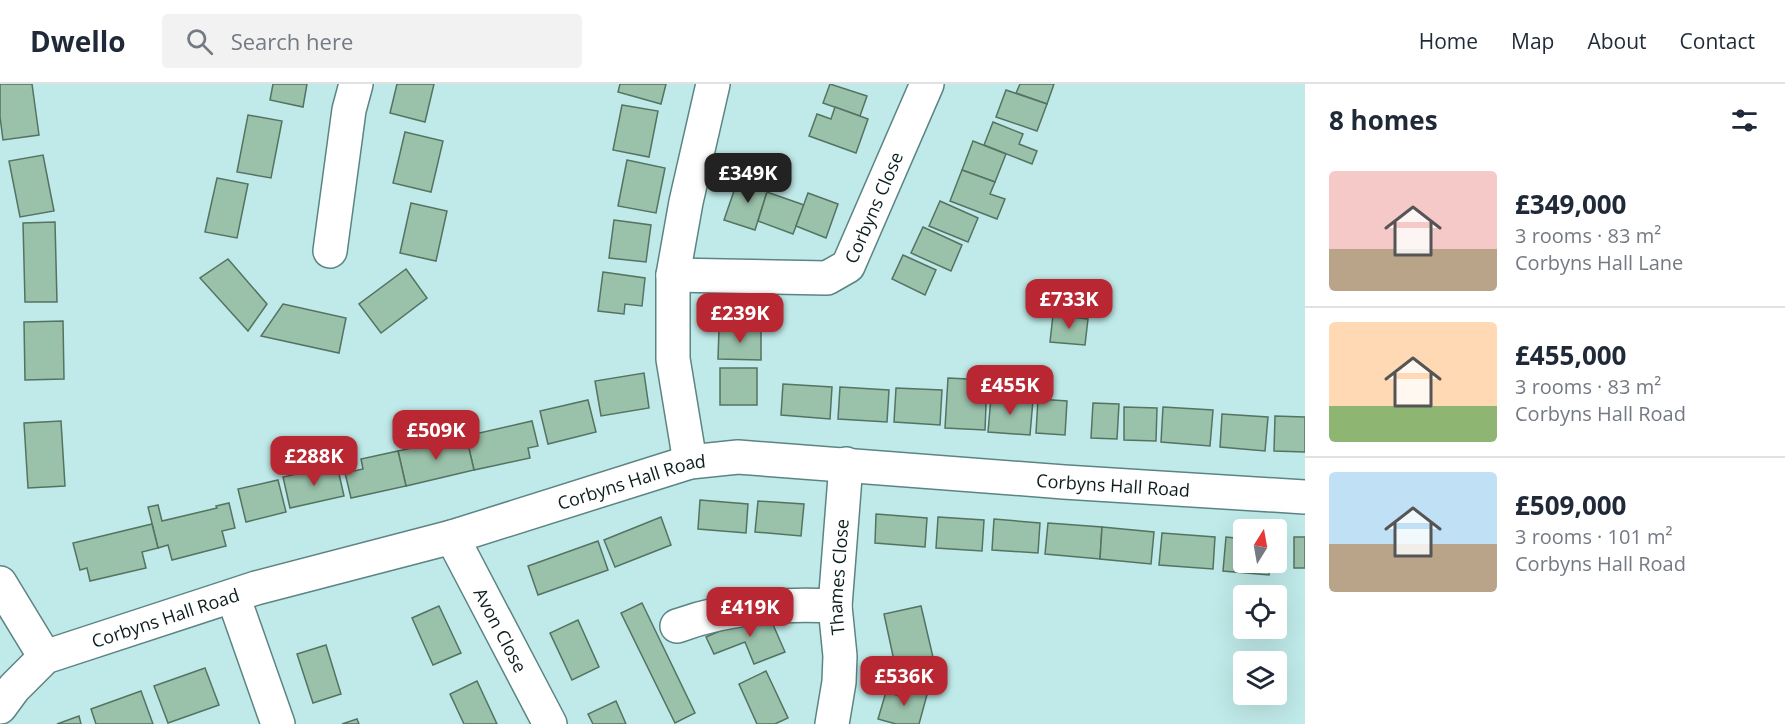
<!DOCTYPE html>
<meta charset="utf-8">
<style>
:root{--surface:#fff;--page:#f2f2f3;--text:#1f2937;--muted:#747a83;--line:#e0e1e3;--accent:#b82732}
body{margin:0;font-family:"Open Sans",sans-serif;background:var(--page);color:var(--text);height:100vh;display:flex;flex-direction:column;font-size:22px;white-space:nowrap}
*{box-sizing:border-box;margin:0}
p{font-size:20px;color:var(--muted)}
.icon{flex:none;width:33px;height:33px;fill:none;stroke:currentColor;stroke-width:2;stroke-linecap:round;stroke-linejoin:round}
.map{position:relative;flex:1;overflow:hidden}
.details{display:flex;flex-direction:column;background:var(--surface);width:480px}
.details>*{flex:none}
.needle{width:39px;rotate:11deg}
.fabs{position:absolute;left:1233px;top:435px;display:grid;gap:12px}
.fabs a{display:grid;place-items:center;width:54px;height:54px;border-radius:6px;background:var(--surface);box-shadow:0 6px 24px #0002;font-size:30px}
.price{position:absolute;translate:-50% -51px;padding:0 14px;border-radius:12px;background:var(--accent);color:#fff;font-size:20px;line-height:39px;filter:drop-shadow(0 2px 3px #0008)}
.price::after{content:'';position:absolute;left:50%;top:36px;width:18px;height:14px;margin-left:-9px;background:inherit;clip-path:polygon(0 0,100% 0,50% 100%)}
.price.selected{background:#222;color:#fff}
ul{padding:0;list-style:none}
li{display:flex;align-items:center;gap:18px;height:150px;padding:0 24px}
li+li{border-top:2px solid var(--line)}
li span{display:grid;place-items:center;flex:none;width:168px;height:120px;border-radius:6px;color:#555}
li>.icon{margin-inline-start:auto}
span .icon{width:72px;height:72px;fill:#fffc;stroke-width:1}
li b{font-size:26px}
h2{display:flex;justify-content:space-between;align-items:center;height:72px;padding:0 24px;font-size:26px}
header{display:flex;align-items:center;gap:36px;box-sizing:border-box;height:84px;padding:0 30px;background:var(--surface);border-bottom:2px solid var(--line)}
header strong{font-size:28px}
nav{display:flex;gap:33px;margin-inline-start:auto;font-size:21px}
.search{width:420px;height:54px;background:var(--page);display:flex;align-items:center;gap:15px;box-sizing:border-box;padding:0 21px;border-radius:6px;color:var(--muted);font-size:22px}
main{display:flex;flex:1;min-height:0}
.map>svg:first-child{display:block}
.building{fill:#9ac1aa;stroke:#557362;stroke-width:1.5}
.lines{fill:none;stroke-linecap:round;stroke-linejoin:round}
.minor-casing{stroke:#5c8483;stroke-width:36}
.minor{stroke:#fff;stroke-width:33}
.labels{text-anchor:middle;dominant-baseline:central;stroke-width:5;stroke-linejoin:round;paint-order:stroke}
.street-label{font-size:18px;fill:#0d1e1e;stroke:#fff}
</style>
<header>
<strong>Dwello</strong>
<div class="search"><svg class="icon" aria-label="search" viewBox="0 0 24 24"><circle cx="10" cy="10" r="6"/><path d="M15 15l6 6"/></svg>Search here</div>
<nav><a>Home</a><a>Map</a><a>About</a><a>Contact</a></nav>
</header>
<main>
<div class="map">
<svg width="1305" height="640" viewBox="0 0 1305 640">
<rect width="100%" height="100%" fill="#bfeae9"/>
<g class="building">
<polygon points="0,0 32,0 39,51 3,56 0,33"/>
<polygon points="273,0 307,0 303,23 270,16"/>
<polygon points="397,0 434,0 425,38 390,29"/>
<polygon points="620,0 666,0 661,20 618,8"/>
<polygon points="830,0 867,12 860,32 823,19"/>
<polygon points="1020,0 1054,0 1047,20 1016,9"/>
<polygon points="1006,6 1047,20 1037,47 996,33"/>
<polygon points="622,21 658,27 649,73 613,66"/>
<polygon points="835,23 868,35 856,69 809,52 817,30 831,35"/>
<polygon points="248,31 282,37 271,94 237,88"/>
<polygon points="993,38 1023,50 1019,60 1037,67 1032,80 984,61"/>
<polygon points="405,48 443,57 431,108 393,99"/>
<polygon points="973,57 1006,70 995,98 962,86"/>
<polygon points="43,71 54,127 20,133 9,77"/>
<polygon points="627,76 665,84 656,129 618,122"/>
<polygon points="962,86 995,98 990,110 1005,115 997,135 950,117"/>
<polygon points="755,90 771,95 755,146 724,136 735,104 749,109"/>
<polygon points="217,94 248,100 237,154 205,148"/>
<polygon points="767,108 804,121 793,150 758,137"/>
<polygon points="808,109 838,120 826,154 796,142"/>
<polygon points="940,117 978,134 968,158 929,142"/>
<polygon points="411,119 447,127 436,177 400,169"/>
<polygon points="614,136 651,141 646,178 609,174"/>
<polygon points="55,138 57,218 25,218 23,139"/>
<polygon points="923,143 962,161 951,187 911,169"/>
<polygon points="903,171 936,186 925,211 892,195"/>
<polygon points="228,175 267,220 248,247 200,194"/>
<polygon points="406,185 427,214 381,249 359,220"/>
<polygon points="603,188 645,194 642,222 625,220 624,230 598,227"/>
<polygon points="720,211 771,213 769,241 719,238"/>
<polygon points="283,220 346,234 339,269 261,252"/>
<polygon points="1053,231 1088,235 1085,261 1050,258"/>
<polygon points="63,237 64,295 25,296 24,238"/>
<polygon points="719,244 761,245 761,276 718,275"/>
<rect x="720" y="284" width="37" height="37"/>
<polygon points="644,289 649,324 601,332 595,297"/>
<polygon points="948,294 987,296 985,346 945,344"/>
<polygon points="783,300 832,303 830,335 781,331"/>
<polygon points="840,303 889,306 887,338 838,335"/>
<polygon points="896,304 942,306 940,341 894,338"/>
<polygon points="991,313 1033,316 1030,351 988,348"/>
<polygon points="1038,315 1067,317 1065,351 1036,349"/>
<polygon points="588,316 596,348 548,360 540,327"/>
<polygon points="1093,319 1119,320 1117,355 1091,354"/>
<polygon points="1124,323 1157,324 1156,357 1124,356"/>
<polygon points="1163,323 1213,326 1210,362 1161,358"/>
<polygon points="1222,330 1268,333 1265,367 1220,363"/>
<polygon points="1275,332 1305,333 1305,368 1274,367"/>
<polygon points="61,337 65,402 28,404 24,339"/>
<polygon points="532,337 538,362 528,364 530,374 474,386 466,352"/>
<polygon points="466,352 474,386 406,402 398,367"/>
<polygon points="398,367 406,402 351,414 345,389 363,385 361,375"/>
<polygon points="337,381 344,412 290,424 283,393"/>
<polygon points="278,396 286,428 246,438 238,405"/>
<polygon points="700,416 748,420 746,449 698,445"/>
<polygon points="758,417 804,420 801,452 755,448"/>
<polygon points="229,419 235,444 222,447 226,462 172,476 168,461 158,464 148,423 158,421 162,437 217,424 216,422"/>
<polygon points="876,430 927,434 925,463 875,459"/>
<polygon points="661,433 671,461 615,483 604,456"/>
<polygon points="938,433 984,436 982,467 936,464"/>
<polygon points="994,435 1040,439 1038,469 992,466"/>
<polygon points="1048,439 1102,443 1100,475 1045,470"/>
<polygon points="152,440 158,464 142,468 146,484 90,497 87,484 80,486 73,459"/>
<polygon points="1102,443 1154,448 1151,480 1100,475"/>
<polygon points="1162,449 1215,453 1213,485 1159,481"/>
<polygon points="1226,453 1244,455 1244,478 1270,478 1269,491 1223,487"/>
<rect x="1294" y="453" width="11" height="31"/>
<polygon points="598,457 608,486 538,511 528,482"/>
<polygon points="642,519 695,629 675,639 621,529"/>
<polygon points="439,522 461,569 433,581 412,534"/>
<polygon points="921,522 936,586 898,595 884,530"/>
<polygon points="767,527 785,568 754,580 745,558 714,570 706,553"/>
<polygon points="578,536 599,583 572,596 550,549"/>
<polygon points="326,561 341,610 313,619 297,570"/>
<polygon points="205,584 219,621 168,639 154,602"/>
<polygon points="766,587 788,634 775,640 757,640 739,600"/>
<polygon points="477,597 497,640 464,640 450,610"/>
<polygon points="906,601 928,607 919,640 896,640 878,635 886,608 903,613"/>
<polygon points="141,607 153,640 96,640 91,625"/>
<polygon points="616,617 626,640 593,640 588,630"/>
<polygon points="79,632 81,640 57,640"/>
<polygon points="357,635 359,640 342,640"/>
</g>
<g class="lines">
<g class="minor-casing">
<g id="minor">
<polyline points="330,167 349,26 356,0"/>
<path id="s1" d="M673,191l154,3 21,-12 79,-182"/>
<polyline points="690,378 673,275 673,191 686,118 713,0"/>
<path id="s2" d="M452,453l98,187"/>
<polyline points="0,499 45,573"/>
<polyline points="233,512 278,640"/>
<path d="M677,542c49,-18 105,-23 158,-20"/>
<path id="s3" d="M0,623l14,-19 31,-31 211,-69 196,-51 238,-75 48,-5 326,25 241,15"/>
<path id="s4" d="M832,640l7,-42 1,-26 -5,-50 11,-142"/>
</g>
</g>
<use href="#minor" class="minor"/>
</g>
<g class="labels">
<g class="street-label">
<text stroke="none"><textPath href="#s1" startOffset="242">Corbyns Close</textPath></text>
<text stroke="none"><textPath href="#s3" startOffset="680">Corbyns Hall Road</textPath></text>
<text stroke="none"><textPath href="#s3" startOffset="1166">Corbyns Hall Road</textPath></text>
<text stroke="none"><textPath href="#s4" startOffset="148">Thames Close</textPath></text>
<text stroke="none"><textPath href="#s3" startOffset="194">Corbyns Hall Road</textPath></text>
<text stroke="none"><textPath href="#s2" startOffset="105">Avon Close</textPath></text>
</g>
</g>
</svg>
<div class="fabs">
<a><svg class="needle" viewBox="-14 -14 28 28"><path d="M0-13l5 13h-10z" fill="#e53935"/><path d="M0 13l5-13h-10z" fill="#747a83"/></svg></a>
<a><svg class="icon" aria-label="locate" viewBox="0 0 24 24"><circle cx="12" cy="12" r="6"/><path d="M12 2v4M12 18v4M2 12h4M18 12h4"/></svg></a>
<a><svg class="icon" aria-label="layers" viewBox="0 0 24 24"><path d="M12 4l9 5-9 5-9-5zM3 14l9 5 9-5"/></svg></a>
</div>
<b class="price selected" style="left:748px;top:120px">£349K</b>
<b class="price" style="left:1069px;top:246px">£733K</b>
<b class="price" style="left:740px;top:260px">£239K</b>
<b class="price" style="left:1010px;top:332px">£455K</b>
<b class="price" style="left:436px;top:377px">£509K</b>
<b class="price" style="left:314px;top:403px">£288K</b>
<b class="price" style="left:750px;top:554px">£419K</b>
<b class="price" style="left:904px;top:623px">£536K</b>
</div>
<section class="details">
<h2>8 homes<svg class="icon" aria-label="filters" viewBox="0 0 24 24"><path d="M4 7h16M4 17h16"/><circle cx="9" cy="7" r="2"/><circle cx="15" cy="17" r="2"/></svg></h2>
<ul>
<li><span style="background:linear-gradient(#f6c9c9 65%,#b9a48a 0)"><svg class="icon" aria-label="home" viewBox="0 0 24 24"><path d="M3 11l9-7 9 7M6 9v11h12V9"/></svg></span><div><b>£349,000</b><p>3 rooms · 83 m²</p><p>Corbyns Hall Lane</p></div></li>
<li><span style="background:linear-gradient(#ffd9b3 70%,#8fb573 0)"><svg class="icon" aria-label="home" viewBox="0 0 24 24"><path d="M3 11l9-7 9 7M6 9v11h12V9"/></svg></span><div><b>£455,000</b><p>3 rooms · 83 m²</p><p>Corbyns Hall Road</p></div></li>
<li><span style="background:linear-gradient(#bfe0f5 60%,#b9a48a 0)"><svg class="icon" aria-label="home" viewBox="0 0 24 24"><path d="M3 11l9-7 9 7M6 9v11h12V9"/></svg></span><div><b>£509,000</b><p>3 rooms · 101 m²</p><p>Corbyns Hall Road</p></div></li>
</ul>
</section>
</main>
